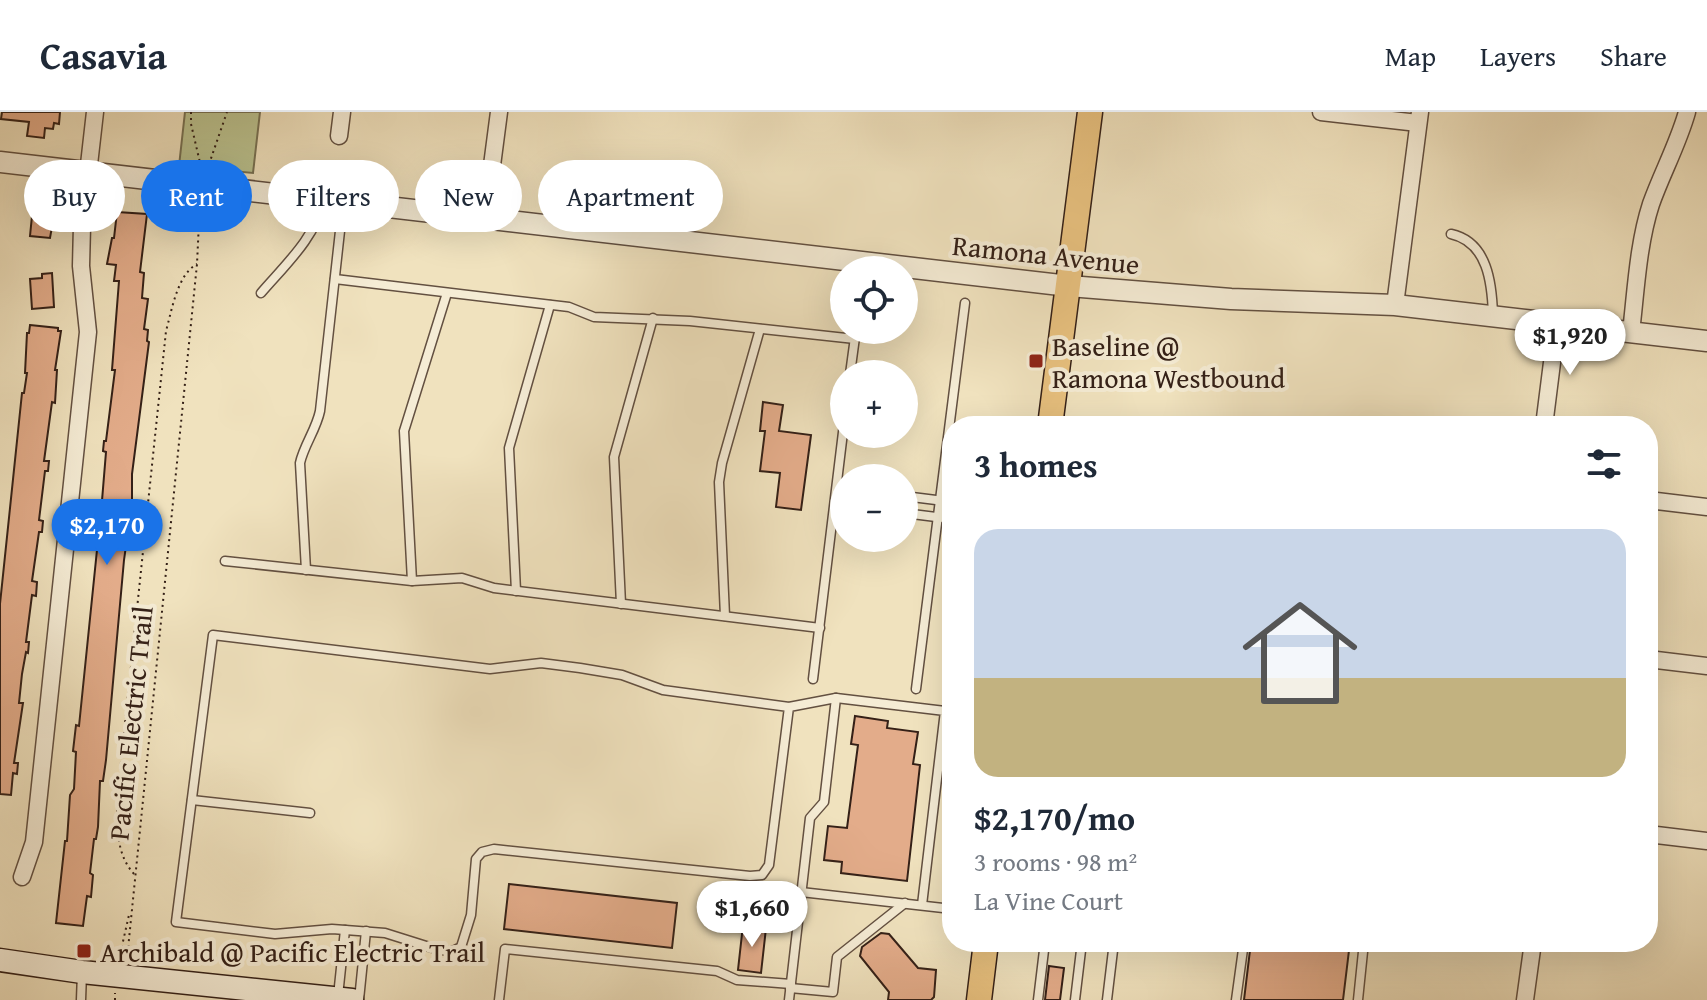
<!DOCTYPE html>
<meta charset="utf-8">
<style>
:root{--surface:#fff;--page:#f6f6f7;--text:#1f2937;--muted:#747a83;--line:#e0e1e3;--accent:#1a73e8}
body{margin:0;font-family:"Gentium Book Plus",serif;background:var(--page);color:var(--text);height:100vh;display:flex;flex-direction:column;font-size:30px;white-space:nowrap}
*{box-sizing:border-box;margin:0}
p{font-size:26px;color:var(--muted)}
.icon{flex:none;width:44px;height:44px;fill:none;stroke:currentColor;stroke-width:2;stroke-linecap:round;stroke-linejoin:round}
.map{position:relative;flex:1;overflow:hidden}
.drawer{position:absolute;left:942px;top:304px;width:716px;height:536px;display:flex;flex-direction:column;background:var(--surface);border-radius:32px;box-shadow:0 8px 32px #0002}
.drawer>*{flex:none}
.banner{position:absolute;left:24px;top:48px;width:760px;height:72px;display:flex;gap:16px}
.buttons{position:absolute;left:830px;top:144px;display:grid;gap:16px}
.buttons a{display:grid;place-items:center;width:88px;height:88px;border-radius:50%;background:var(--surface);box-shadow:0 8px 32px #0002;font-size:40px}
.price{position:absolute;translate:-50% -68px;padding:0 18px;border-radius:28px;background:#fff;color:#222;font-size:26px;line-height:52px;filter:drop-shadow(0 2px 4px #0008)}
.price::after{content:'';position:absolute;left:50%;top:48px;width:24px;height:18px;margin-left:-12px;background:inherit;clip-path:polygon(0 0,100% 0,50% 100%)}
.price.current{background:var(--accent);color:#fff}
ul{padding:0;list-style:none}
li{display:grid;align-content:center;gap:16px;height:424px;padding:0 32px}
li+li{border-top:2px solid var(--line)}
li span{display:grid;place-items:center;height:248px;border-radius:24px;color:#555}
li>.icon{margin-inline-start:auto}
span .icon{width:144px;height:144px;fill:#fffc;stroke-width:1}
li b{font-size:34px}
h2{display:flex;justify-content:space-between;align-items:center;height:96px;padding:0 32px;font-size:34px}
.chip{padding:0 28px;border-radius:36px;background:var(--surface);box-shadow:0 8px 32px #0002;font-size:28px;line-height:72px}
.chip.current{background:var(--accent);color:#fff}
header{display:flex;align-items:center;gap:48px;box-sizing:border-box;height:112px;padding:0 40px;background:var(--surface);border-bottom:2px solid var(--line)}
header strong{font-size:38px}
nav{display:flex;gap:44px;margin-inline-start:auto;font-size:28px}
.map>svg:first-child{display:block}
.green{fill:#bbc390;stroke:#787254;stroke-width:2}
.building{fill:#e3ac8a;stroke:#342017;stroke-width:2}
.lines{fill:none;stroke-linecap:round;stroke-linejoin:round}
.service-casing{stroke:#635041;stroke-width:11}
.minor-casing{stroke:#635041;stroke-width:19}
.tertiary-casing{stroke:#635041;stroke-width:23}
.secondary-casing{stroke:#342017;stroke-width:25}
.primary-casing{stroke:#342017;stroke-width:27}
.path{stroke:#342017;stroke-width:2;stroke-dasharray:2 4;stroke-linecap:butt}
.service{stroke:#f5ecd5;stroke-width:8}
.minor{stroke:#f5ecd5;stroke-width:16}
.tertiary{stroke:#f5ecd5;stroke-width:20}
.secondary{stroke:#f5ecd5;stroke-width:22}
.primary{stroke:#e8c17f;stroke-width:24}
.poi-dot{fill:#8f2418;stroke:#f5ecd5;stroke-width:3}
.labels{text-anchor:middle;dominant-baseline:central;stroke-width:8;stroke-linejoin:round;paint-order:stroke}
.street-label{font-size:28px;fill:#342017;stroke:#f5ecd5}
.poi-label{font-size:28px;fill:#342017;stroke:#f5ecd5;text-anchor:start}
</style>
<header>
<strong>Casavia</strong>
<nav><a>Map</a><a>Layers</a><a>Share</a></nav>
</header>
<div class="map">
<svg width="1707" height="888" viewBox="0 0 1707 888">
<rect width="100%" height="100%" fill="#f0e2be"/>
<filter id="stains"><feTurbulence type="fractalNoise" baseFrequency=".0025" numOctaves="4"/><feColorMatrix values="0 0 0 0 .2 0 0 0 0 .09 0 0 0 0 .02 0 0 0 .5 -.17"/></filter>
<radialGradient id="worn" r=".72"><stop offset=".6" stop-color="#630" stop-opacity="0"/><stop offset="1" stop-color="#630" stop-opacity=".3"/></radialGradient>
<polygon class="green" points="185,0 260,0 253,61 179,54"/>
<g class="building">
<polygon points="2,0 60,0 59,12 54,11 53,17 45,16 44,26 27,24 29,10 1,7"/>
<polygon points="33,94 55,98 50,126 30,124"/>
<polygon points="117,100 147,102 140,160 144,161 142,186 148,187 144,217 148,218 147,229 149,230 132,362 132,391 124,448 106,648 103,669 100,669 98,715 96,727 94,727 90,761 93,763 91,785 87,784 83,814 56,811 65,729 67,729 70,683 74,677 76,640 73,639 76,613 79,614 98,428 94,427 96,413 100,413 106,340 103,339 104,329 106,329 115,258 112,258 119,169 114,169 116,153 107,152 112,126 114,126"/>
<polygon points="52,161 54,195 32,197 30,167 42,166 42,162"/>
<polygon points="30,213 58,216 58,219 61,219 55,258 57,258 55,291 52,290 44,349 49,349 48,359 45,359 39,408 43,409 42,420 39,420 32,469 37,470 36,484 32,483 26,530 29,530 28,541 26,540 22,562 19,591 23,591 14,651 18,651 17,662 13,661 11,683 0,682 0,492 22,281 24,281 27,261 25,261 27,221 29,221"/>
<polygon points="763,290 783,293 779,319 811,323 801,398 776,395 780,361 760,359 765,319 760,319"/>
<polygon points="855,604 888,609 887,616 918,620 913,652 920,653 907,769 841,761 842,750 824,748 828,714 847,716 858,633 851,632"/>
<polygon points="509,772 677,791 672,836 504,817"/>
<polygon points="743,813 766,816 761,861 738,858"/>
<polygon points="881,821 889,822 918,856 936,858 934,885 931,888 888,888 889,880 860,844 862,835"/>
<polygon points="1251,830 1350,830 1343,888 1244,888"/>
<polygon points="1049,854 1064,856 1060,888 1045,888"/>
</g>
<g class="lines">
<g class="service-casing">
<g id="service">
<path d="M1451,122c37,8 41,50 42,81"/>
<polyline points="335,167 569,195 594,205 690,209 855,227"/>
<path d="M261,181c25,-29 54,-55 63,-93"/>
<polyline points="850,262 856,218"/>
<polyline points="904,384 952,390"/>
<polyline points="904,401 952,407"/>
<polyline points="225,449 412,469 462,466 494,476 820,516"/>
<path d="M306,458l-6,-107c4,-18 16,-33 20,-52l21,-189"/>
<polyline points="412,469 404,319 447,181"/>
<polyline points="516,479 509,336 550,193"/>
<polyline points="621,492 614,345 653,206"/>
<polyline points="725,504 719,370 722,351 760,217"/>
<polyline points="813,567 844,312"/>
<polyline points="916,577 965,191"/>
<polyline points="789,595 769,753 762,763 750,764 494,737 482,740 476,747 471,803 461,835 453,839 439,838 385,821 332,817 275,822 176,810 213,523 490,557 541,551 580,556 622,563 663,578 789,595 836,586 945,599 922,793"/>
<polyline points="192,688 310,701"/>
<polyline points="801,780 952,797"/>
<polyline points="790,876 833,880 837,845 905,791"/>
<polyline points="338,884 345,818"/>
<polyline points="81,888 82,861"/>
<polyline points="359,888 366,819"/>
<polyline points="499,888 505,837 717,859 737,868 791,872"/>
<polyline points="789,888 810,706 824,690 836,586"/>
<polyline points="1038,888 1045,830"/>
<polyline points="1075,888 1082,830"/>
<polyline points="1107,888 1114,830"/>
<polyline points="1236,888 1244,830"/>
<polyline points="1358,888 1364,830"/>
</g>
</g>
<g class="minor-casing">
<g id="minor">
<polyline points="1321,0 1418,11"/>
<polyline points="339,24 342,0"/>
<polyline points="485,107 499,0"/>
<polyline points="1395,193 1420,0"/>
<path d="M1631,220c5,-42 7,-88 20,-128 11,-31 27,-60 36,-92"/>
<polyline points="1544,314 1557,211"/>
<polyline points="1648,388 1707,395"/>
<polyline points="1648,547 1707,554"/>
<polyline points="1648,722 1707,729"/>
<polyline points="22,765 34,730 88,220 81,154 82,114 95,0"/>
<polyline points="1525,888 1533,830"/>
</g>
</g>
<g class="tertiary-casing">
<polyline id="tertiary" points="0,50 1069,174 1231,187 1395,193 1707,229"/>
</g>
<g class="secondary-casing">
<polyline id="secondary" points="0,848 82,860 352,888"/>
</g>
<g class="primary-casing">
<g id="primary">
<polyline points="1050,314 1090,0"/>
<polyline points="979,888 986,830"/>
</g>
</g>
<g class="path">
<polyline points="191,0 191,12 201,55"/>
<polyline points="207,58 227,0"/>
<path d="M134,762c-20,-22 -17,-55 -16,-83l48,-460c6,-21 11,-56 31,-67"/>
<polyline points="119,847 129,803"/>
<polyline points="127,847 197,152 200,89"/>
<polyline points="115,888 115,881"/>
</g>
<use href="#service" class="service"/>
<use href="#minor" class="minor"/>
<use href="#tertiary" class="tertiary"/>
<use href="#secondary" class="secondary"/>
<use href="#primary" class="primary"/>
</g>
<g class="poi-dot">
<rect x="1028" y="241" width="16" height="16" rx="4"/>
<rect x="76" y="831" width="16" height="16" rx="4"/>
</g>
<g class="labels">
<g class="street-label">
<text transform="translate(1046 142) rotate(6)">Ramona Avenue</text>
<text transform="translate(130 611) rotate(-84)">Pacific Electric Trail</text>
</g>
<g class="poi-label">
<text x="1052" y="233">Baseline @<tspan x="1052" dy="32">Ramona Westbound</tspan></text>
<text x="100" y="839">Archibald @ Pacific Electric Trail</text>
</g>
</g>
<rect width="100%" height="100%" filter="url(#stains)"/>
<rect width="100%" height="100%" fill="url(#worn)"/>
</svg>
<div class="buttons">
<a><svg class="icon" aria-label="locate" viewBox="0 0 24 24"><circle cx="12" cy="12" r="6"/><path d="M12 2v4M12 18v4M2 12h4M18 12h4"/></svg></a>
<a>+</a>
<a>−</a>
</div>
<b class="price" style="left:1570px;top:265px">$1,920</b>
<b class="price current" style="left:107px;top:455px">$2,170</b>
<b class="price" style="left:752px;top:837px">$1,660</b>
<div class="banner">
<a class="chip">Buy</a>
<a class="chip current">Rent</a>
<a class="chip">Filters</a>
<a class="chip">New</a>
<a class="chip">Apartment</a>
</div>
<section class="drawer">
<h2>3 homes<svg class="icon" aria-label="filters" viewBox="0 0 24 24"><path d="M4 7h16M4 17h16"/><circle cx="9" cy="7" r="2"/><circle cx="15" cy="17" r="2"/></svg></h2>
<ul>
<li><span style="background:linear-gradient(#c9d6e8 60%,#c2b280 0)"><svg class="icon" aria-label="home" viewBox="0 0 24 24"><path d="M3 11l9-7 9 7M6 9v11h12V9"/></svg></span><div><b>$2,170/mo</b><p>3 rooms · 98 m²</p><p>La Vine Court</p></div></li>
</ul>
</section>
</div>
